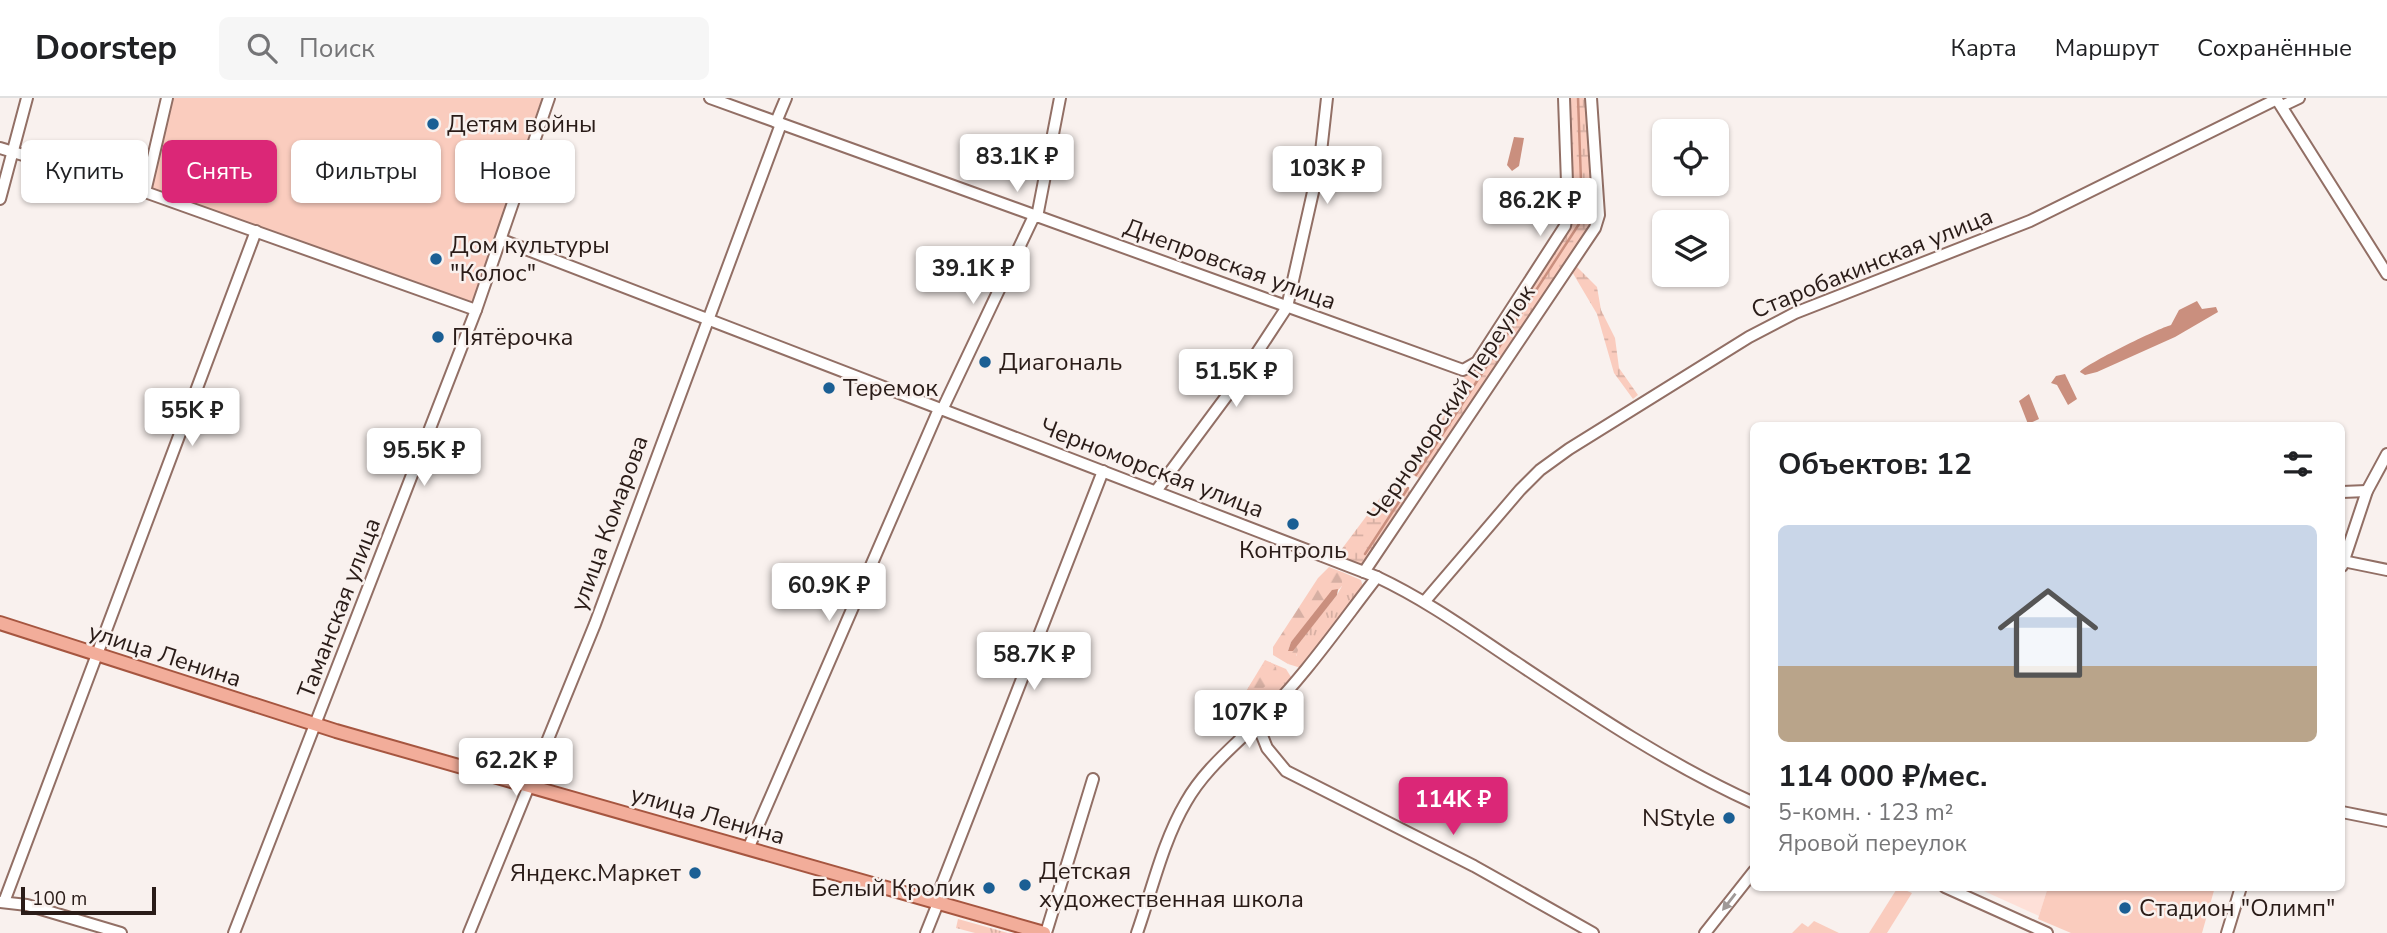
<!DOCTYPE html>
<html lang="ru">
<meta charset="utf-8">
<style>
:root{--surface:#fff;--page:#f6f6f6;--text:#202124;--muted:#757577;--line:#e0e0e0;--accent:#db2777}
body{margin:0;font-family:"Nunito Sans",sans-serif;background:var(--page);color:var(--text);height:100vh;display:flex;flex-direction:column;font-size:26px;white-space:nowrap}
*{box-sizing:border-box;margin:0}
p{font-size:23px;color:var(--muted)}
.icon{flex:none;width:38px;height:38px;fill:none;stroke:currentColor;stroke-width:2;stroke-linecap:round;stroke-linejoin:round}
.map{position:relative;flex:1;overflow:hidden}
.drawer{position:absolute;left:1750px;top:324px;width:595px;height:469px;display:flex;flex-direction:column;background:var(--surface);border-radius:10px;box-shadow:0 2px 5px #0004}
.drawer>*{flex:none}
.top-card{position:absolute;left:21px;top:42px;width:665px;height:63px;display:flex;gap:14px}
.tools{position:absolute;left:1652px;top:21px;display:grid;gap:14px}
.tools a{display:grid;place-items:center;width:77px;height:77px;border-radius:10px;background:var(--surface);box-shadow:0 2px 5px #0004;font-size:35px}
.scale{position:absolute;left:21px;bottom:18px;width:135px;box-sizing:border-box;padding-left:7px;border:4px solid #2a1c18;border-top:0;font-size:19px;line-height:24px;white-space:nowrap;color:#2a1c18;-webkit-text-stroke:5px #f9f1ee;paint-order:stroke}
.price{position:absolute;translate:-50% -60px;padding:0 16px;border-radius:7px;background:#fff;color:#222;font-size:23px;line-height:46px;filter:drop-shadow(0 2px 4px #0008)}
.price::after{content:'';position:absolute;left:50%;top:42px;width:21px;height:16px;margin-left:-10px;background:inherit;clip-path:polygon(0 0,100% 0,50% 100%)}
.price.current{background:var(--accent);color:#fff}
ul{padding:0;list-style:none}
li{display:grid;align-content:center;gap:14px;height:371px;padding:0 28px}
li+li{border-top:2px solid var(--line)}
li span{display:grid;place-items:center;height:217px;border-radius:10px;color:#555}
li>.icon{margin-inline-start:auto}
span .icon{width:126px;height:126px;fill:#fffc;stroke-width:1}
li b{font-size:30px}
h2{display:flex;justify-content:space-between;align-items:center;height:84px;padding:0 28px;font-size:30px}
.pill{padding:0 24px;border-radius:10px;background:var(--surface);box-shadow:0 2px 5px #0004;font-size:24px;line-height:63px}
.pill.current{background:var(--accent);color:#fff}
header{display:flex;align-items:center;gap:42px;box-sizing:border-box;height:98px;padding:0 35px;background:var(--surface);border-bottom:2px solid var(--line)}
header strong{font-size:33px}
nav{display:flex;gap:38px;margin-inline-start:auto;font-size:24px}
.search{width:490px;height:63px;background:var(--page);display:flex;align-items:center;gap:18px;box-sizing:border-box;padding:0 24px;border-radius:10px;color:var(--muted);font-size:26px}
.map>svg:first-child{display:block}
.built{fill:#fee0d8}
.grass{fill:url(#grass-tufts)}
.forest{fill:url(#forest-firs)}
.wetland{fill:url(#wetland-marsh)}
.park{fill:#faccbe}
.water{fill:#ca8f7e}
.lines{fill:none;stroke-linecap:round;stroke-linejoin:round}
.stream{stroke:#ca8f7e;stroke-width:2.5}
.minor-casing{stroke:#926f65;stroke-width:14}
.major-casing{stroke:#a65640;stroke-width:16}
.minor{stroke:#fff;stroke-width:10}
.major{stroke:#f2ad9a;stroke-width:12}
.oneway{fill:#9f9997}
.poi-dot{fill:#1b5f94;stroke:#f9f1ee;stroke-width:2.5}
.labels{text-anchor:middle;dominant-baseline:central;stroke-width:5;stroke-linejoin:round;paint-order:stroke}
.poi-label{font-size:24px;fill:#2a1c18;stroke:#f9f1ee;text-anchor:start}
.street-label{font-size:24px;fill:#2a1c18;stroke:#f9f1ee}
</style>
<header>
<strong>Doorstep</strong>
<div class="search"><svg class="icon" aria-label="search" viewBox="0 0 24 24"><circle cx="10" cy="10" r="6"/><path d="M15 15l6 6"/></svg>Поиск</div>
<nav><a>Карта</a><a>Маршрут</a><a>Сохранённые</a></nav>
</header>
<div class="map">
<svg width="2387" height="835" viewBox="0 0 2387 835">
<defs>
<pattern id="grass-tufts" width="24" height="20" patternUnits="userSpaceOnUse" patternTransform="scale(1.75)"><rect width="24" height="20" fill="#faccbe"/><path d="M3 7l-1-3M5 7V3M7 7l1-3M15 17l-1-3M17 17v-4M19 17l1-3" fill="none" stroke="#d6afa3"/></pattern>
<pattern id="forest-firs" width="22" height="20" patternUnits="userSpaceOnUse" patternTransform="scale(1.75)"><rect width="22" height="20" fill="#faccbe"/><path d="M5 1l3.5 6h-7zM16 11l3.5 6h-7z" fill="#d6afa3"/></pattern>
<pattern id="wetland-marsh" width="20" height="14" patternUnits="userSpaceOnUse" patternTransform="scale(1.75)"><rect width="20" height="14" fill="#faccbe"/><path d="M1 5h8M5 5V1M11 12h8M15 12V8" fill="none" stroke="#d6afa3"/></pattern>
</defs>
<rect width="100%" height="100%" fill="#f9f1ee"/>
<polygon class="built" points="1975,789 2048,789 2039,818"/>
<g class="grass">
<polygon points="1342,474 1361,482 1363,489 1301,570 1288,566 1297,557 1296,548 1337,497 1342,488"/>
<polygon points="1265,562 1286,571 1291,579 1256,621 1246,626 1239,605"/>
<polygon points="958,821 1008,835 975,835 956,830"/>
</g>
<g class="forest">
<polygon points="1329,469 1342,474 1342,488 1291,544 1288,553 1296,548 1298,552 1295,562 1288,566 1273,557 1273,549 1318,480"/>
<path d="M1270,564l6,5 1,8 -17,16 -5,23 -8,3c-12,-18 8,-37 17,-53z"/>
</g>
<g class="wetland">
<polygon points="1567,0 1587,0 1592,125 1419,380 1413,377 1412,369 1463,286 1464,275 1567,129"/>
<polygon points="1574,166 1597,189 1601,212 1615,240 1619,270 1638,297 1633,301 1614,275 1597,216 1571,172"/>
<polygon points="1403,382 1411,394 1364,468 1343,459 1341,452 1380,400 1388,401 1398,384"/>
</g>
<g class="park">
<polygon points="172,0 542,0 524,51 509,50 494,96 508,106 473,204 150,92"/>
<polygon points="1898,789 1912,795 1887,835 1869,835"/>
<polygon points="2048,789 2215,789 2202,835 2071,835 2038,821"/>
<polygon points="1814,823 1839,835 1792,835 1802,825 1808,829"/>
</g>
<g class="water">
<polygon points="1514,39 1524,40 1519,68 1512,73 1507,67"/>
<path d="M2197,203l5,8 14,-2 2,5 -43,25 -78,35 -12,3 -5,-3c4,-7 79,-44 91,-47l8,-15z"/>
<polygon points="2065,276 2077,301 2068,307 2057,287 2051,285 2056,278"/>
<polygon points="2029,296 2039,321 2028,326 2019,303"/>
<polygon points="1338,491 1337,497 1293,553 1288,553 1291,544 1332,492"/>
</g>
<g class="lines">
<g class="stream">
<polyline points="1416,377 1579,126 1582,111 1578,0"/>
<polyline points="1365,456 1408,390"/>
</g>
<g class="minor-casing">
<g id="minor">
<polyline points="710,0 1463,272 1477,264 1565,128 1568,113 1564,0"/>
<polyline points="2276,0 2387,176"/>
<polyline points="2282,8 2299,0"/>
<polyline points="776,24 786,0"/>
<polyline points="0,50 145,94 476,212"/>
<polyline points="145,94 167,0"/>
<polyline points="0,101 27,0"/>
<polyline points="1037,119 1060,0"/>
<path d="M502,142l875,337c49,23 92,54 137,84 78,52 154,103 240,142"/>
<polyline points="942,312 1034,118"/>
<polyline points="1156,393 1243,276 1287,209 1320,63 1327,0"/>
<polyline points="2342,394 2367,393"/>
<polyline points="2343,463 2387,472"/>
<polyline points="2342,468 2367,393 2387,356"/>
<polyline points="1364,474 1595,130 1599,117 1591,0"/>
<polyline points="1425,503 1520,392 1540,372 1569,351 1749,239 1795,215 2030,123 2277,1"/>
<polyline points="1257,625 1267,650 1286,673 1474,768 1593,835"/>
<polyline points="2342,714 2387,723"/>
<polyline points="748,751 939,311"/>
<polyline points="1945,789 2047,835"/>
<polyline points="0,804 27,807 121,835"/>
<polyline points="4,804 256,133"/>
<polyline points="935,804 1103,373"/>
<polyline points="234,835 476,212 549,0"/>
<polyline points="469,835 595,526 781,26"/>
<polyline points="926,835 938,805"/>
<polyline points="1046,835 1093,681"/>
<path d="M1137,835c15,-43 26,-92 49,-131 18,-32 46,-54 71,-79 45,-43 82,-97 120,-146"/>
<polyline points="1705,835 1754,773"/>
<polyline points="2227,835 2241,789"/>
</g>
</g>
<g class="major-casing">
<polyline id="major" points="0,525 336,633 1044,835"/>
</g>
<use href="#minor" class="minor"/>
<use href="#major" class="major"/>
</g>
<defs><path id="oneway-solid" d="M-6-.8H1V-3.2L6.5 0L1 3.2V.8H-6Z" transform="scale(1.75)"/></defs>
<use class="oneway" href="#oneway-solid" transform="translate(1729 804) rotate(128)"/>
<g class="poi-dot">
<circle cx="433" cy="26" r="7"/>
<circle cx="436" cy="161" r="7"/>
<circle cx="438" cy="239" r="7"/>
<circle cx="985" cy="264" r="7"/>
<circle cx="829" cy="290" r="7"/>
<circle cx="1293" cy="426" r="7"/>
<circle cx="1729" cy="720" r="7"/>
<circle cx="695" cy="775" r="7"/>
<circle cx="1025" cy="787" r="7"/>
<circle cx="989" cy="790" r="7"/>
<circle cx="2125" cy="810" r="7"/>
</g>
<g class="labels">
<g class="poi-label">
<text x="447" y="26">Детям войны</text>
<text x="450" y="147">Дом культуры<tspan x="450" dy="28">"Колос"</tspan></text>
<text x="452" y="239">Пятёрочка</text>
<text x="999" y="264">Диагональ</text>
<text x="843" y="290">Теремок</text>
<text x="1293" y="452" text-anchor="middle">Контроль</text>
<text x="1715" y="720" text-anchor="end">NStyle</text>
<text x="1039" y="773">Детская<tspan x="1039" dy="28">художественная школа</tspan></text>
<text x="681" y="775" text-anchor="end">Яндекс.Маркет</text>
<text x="975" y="790" text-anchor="end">Белый Кролик</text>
<text x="2139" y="810">Стадион "Олимп"</text>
</g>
<g class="street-label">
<text transform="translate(1872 165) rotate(-22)">Старобакинская улица</text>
<text transform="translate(1230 166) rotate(20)">Днепровская улица</text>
<text transform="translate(1451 305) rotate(-56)">Черноморский переулок</text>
<text transform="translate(1152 370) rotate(21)">Черноморская улица</text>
<text transform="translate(609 425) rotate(-70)">улица Комарова</text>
<text transform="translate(339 510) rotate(-69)">Таманская улица</text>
<text transform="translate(165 557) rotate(18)">улица Ленина</text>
<text transform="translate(708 717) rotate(16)">улица Ленина</text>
</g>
</g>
</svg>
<div class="tools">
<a><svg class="icon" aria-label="locate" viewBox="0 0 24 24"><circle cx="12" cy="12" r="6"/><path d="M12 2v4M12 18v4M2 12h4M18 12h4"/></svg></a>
<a><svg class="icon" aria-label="layers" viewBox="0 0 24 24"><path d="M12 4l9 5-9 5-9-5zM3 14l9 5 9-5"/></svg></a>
</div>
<div class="scale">100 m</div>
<b class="price" style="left:1017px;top:96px">83.1K ₽</b>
<b class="price" style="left:1327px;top:108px">103K ₽</b>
<b class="price" style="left:1540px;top:140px">86.2K ₽</b>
<b class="price" style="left:973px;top:208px">39.1K ₽</b>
<b class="price" style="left:1236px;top:311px">51.5K ₽</b>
<b class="price" style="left:192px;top:350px">55K ₽</b>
<b class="price" style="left:424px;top:390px">95.5K ₽</b>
<b class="price" style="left:829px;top:525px">60.9K ₽</b>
<b class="price" style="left:1034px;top:594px">58.7K ₽</b>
<b class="price" style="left:1249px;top:652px">107K ₽</b>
<b class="price" style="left:516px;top:700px">62.2K ₽</b>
<b class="price current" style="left:1453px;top:739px">114K ₽</b>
<div class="top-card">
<a class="pill">Купить</a>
<a class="pill current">Снять</a>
<a class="pill">Фильтры</a>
<a class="pill">Новое</a>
</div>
<section class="drawer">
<h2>Объектов: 12<svg class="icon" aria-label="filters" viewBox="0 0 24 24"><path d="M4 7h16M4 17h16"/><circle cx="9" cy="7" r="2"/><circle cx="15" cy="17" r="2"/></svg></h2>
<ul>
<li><span style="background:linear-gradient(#c9d6e8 65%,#b9a48a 0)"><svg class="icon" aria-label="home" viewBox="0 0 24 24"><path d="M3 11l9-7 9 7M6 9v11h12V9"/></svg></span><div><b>114 000 ₽/мес.</b><p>5-комн. · 123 m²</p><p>Яровой переулок</p></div></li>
</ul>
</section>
</div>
